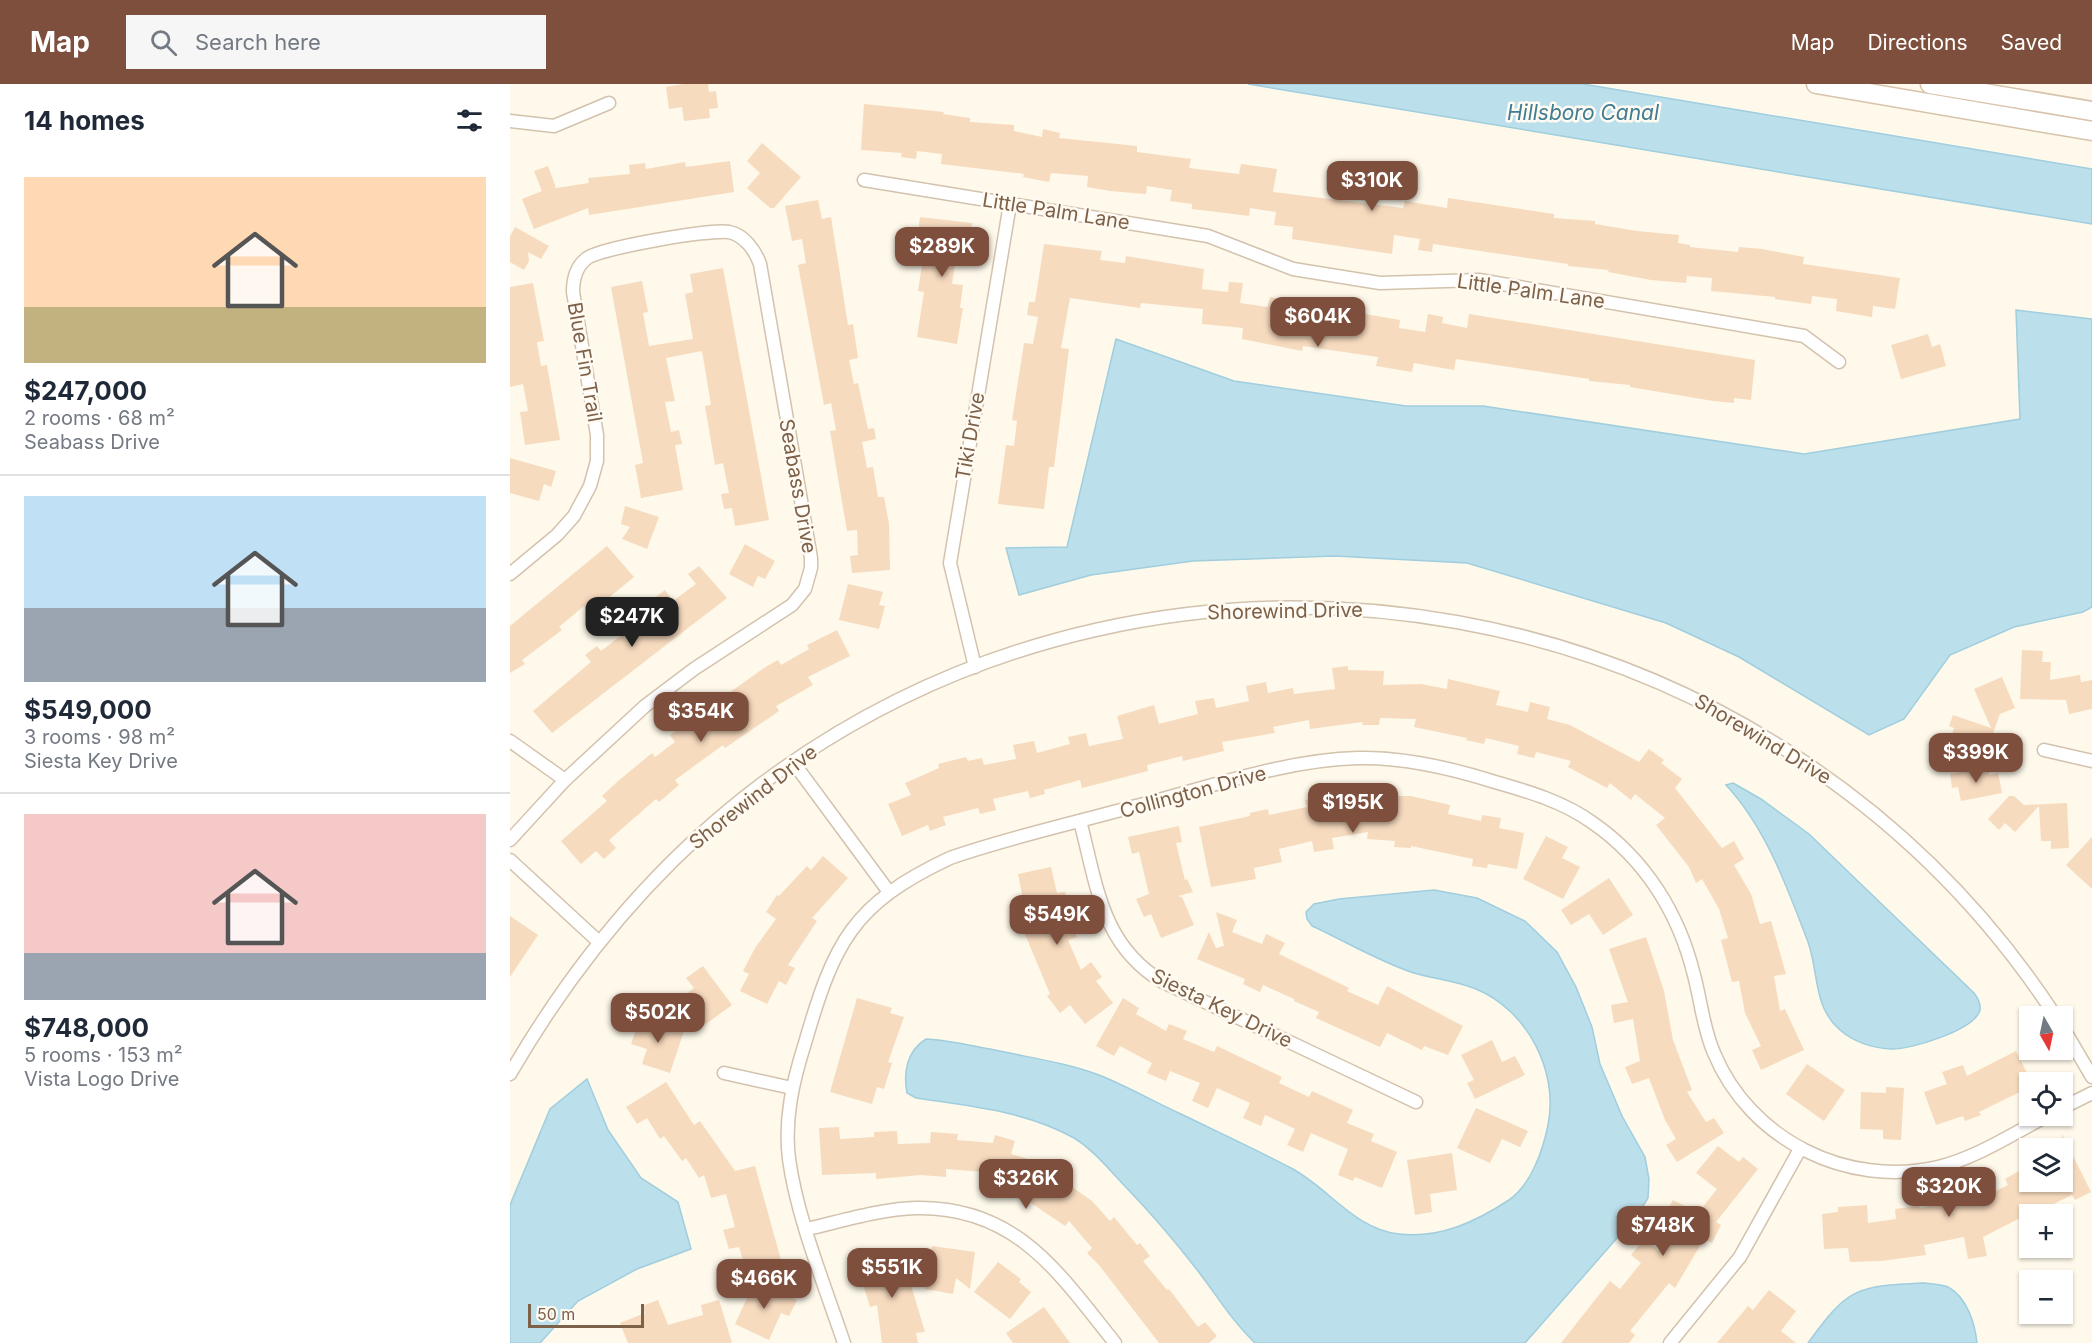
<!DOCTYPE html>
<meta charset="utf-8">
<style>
:root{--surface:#fff;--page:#f6f6f7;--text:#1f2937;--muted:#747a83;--line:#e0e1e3;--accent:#7e4f3d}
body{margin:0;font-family:Inter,sans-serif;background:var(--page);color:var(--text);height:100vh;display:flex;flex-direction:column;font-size:22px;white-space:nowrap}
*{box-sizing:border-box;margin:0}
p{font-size:20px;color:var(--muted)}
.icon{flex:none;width:33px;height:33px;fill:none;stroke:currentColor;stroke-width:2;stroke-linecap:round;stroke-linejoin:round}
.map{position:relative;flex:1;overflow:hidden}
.drawer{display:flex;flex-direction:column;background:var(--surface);width:510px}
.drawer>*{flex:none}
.needle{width:39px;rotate:171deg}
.buttons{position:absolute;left:1509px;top:922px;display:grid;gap:12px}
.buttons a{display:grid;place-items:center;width:54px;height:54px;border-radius:0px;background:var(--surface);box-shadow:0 2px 4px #0004;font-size:30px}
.scale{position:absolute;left:18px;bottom:15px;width:116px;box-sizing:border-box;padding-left:6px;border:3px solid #7d6149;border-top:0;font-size:16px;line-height:21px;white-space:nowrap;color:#7d6149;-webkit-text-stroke:4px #fffbf3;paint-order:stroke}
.price{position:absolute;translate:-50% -51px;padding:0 14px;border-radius:12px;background:var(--accent);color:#fff;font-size:20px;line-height:39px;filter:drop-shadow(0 2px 3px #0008)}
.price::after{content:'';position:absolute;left:50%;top:36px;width:18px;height:14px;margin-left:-9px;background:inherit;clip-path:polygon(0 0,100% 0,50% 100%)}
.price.on{background:#222;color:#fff}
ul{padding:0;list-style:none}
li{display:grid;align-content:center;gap:12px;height:318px;padding:0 24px}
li+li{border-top:2px solid var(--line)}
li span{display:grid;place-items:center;height:186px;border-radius:0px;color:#555}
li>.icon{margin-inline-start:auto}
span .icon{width:108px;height:108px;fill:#fffc;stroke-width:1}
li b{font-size:26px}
h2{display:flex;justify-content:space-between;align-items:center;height:72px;padding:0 24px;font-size:26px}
header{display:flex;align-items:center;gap:36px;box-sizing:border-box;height:84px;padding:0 30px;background:var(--accent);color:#fff}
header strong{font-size:28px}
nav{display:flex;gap:33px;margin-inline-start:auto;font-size:21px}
.search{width:420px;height:54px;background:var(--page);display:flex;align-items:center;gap:15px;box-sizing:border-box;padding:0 21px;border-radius:0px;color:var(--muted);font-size:22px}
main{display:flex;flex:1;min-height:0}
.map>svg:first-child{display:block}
.water{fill:#bbdfeb;stroke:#a0cede;stroke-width:1.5}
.building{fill:#f7dbbf}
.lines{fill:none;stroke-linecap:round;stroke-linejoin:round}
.street-casing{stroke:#d3c2ad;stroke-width:15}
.secondary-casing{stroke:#d7c3ab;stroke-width:21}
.street{stroke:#fff;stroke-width:12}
.secondary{stroke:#fff;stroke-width:18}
.labels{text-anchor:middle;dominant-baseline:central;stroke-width:5;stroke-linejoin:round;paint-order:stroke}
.street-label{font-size:20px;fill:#7d6149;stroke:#fffbf3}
.water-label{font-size:21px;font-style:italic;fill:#407c92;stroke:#fffbf3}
</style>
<header>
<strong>Map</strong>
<div class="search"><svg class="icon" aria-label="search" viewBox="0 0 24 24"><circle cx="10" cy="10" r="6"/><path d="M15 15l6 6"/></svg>Search here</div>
<nav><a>Map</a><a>Directions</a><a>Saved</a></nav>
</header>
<main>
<section class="drawer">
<h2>14 homes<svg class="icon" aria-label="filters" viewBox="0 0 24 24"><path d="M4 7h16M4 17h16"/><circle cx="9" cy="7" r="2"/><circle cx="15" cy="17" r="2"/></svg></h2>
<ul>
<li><span style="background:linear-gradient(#ffd9b3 70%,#c2b280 0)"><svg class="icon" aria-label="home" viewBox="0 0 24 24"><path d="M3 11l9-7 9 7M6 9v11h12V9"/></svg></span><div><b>$247,000</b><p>2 rooms · 68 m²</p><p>Seabass Drive</p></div></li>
<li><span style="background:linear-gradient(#bfe0f5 60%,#9aa5b1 0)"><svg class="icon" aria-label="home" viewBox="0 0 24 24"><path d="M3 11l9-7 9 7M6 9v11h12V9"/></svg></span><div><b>$549,000</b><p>3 rooms · 98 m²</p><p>Siesta Key Drive</p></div></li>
<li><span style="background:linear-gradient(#f6c9c9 75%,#9aa5b1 0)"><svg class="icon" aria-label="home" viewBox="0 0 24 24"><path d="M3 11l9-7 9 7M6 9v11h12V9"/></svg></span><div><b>$748,000</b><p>5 rooms · 153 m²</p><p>Vista Logo Drive</p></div></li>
</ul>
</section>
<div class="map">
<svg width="1582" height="1259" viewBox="0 0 1582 1259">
<rect width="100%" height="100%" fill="#fef9ea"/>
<g class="water">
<polygon points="738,0 1073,0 1582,85 1582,140"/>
<polygon points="1506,226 1582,235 1582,523 1573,528 1504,543 1440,571 1394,635 1359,651 1229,573 1156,539 957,479 825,472 683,477 581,491 509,511 496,464 557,463 606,255 724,297 896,322 973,322 1294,370 1510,335"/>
<path d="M1223,699l28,16 48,35 165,159c4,5 7,10 6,17 -5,20 -70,40 -89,39 -18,-1 -37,-7 -51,-19 -27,-23 -21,-57 -32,-88 -21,-55 -42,-114 -82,-157z"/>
<path d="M924,806l43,8 48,23 32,31 19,35 16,40 8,37 22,52 23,41 4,22 -1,19 -10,16 -113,129h-270c-22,-21 -36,-44 -54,-68 -25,-33 -52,-64 -80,-93 -14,-15 -29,-33 -47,-44 -48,-27 -105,-32 -158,-40l-9,-5c-4,-21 0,-42 19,-54 23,1 46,7 69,11 36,8 74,13 109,27 26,11 51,25 77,37 37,18 74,35 110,54 38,20 63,61 108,66 41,5 78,-13 110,-34 22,-15 34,-50 39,-75 11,-54 -21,-115 -72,-136 -20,-8 -41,-10 -62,-16 -32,-10 -71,-33 -102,-47l-5,-7 -1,-7 8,-8 25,-5z"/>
<polygon points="77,995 98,1046 131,1094 168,1118 181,1165 127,1185 68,1217 30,1259 0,1259 0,1121 40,1025"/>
<path d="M1414,1199c7,1 18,1 24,4 19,10 27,37 29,56h-169c40,-56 49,-57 116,-60z"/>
</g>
<g class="building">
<polygon points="173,0 198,0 199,8 206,7 208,24 199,25 200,34 174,37 172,23 159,25 156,3"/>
<polygon points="354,20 434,28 433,30 460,34 460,38 504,41 504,47 532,53 533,45 550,49 549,54 627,62 627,68 681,75 679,84 729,90 731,80 767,85 763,108 893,124 895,117 937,124 938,114 1044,130 1044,134 1085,137 1085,140 1127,147 1169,151 1168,159 1180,161 1180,163 1228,168 1229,163 1252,165 1294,173 1293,180 1390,194 1385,225 1363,222 1362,233 1326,227 1327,215 1302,212 1301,220 1265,215 1265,213 1201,207 1202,194 1177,192 1176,199 1141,196 1098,188 1099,186 1058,182 1058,180 923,160 922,168 908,166 910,155 884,151 882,170 782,155 783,143 764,141 766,128 740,124 739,132 682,125 682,120 660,117 662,106 637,102 636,110 600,107 577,103 578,92 541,89 539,98 513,93 514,90 431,80 432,70 407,67 406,75 391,73 392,69 351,66"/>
<polygon points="252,59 291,93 264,124 260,124 237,104 250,89 237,77"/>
<polygon points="220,77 224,108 79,131 78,124 24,145 12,115 32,107 24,87 38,82 46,104 79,99 78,94 120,90 119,81 135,79 136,85 175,78 176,83"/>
<polygon points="308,116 312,135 321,133 338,241 343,240 348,274 339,276 344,300 348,299 358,345 364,344 366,355 352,358 357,384 363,383 368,413 374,413 379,440 380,486 342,489 340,472 348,471 347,446 337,447 320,347 326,346 321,319 314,321 288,181 296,179 292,155 282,157 275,122"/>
<polygon points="410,133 462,139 457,175 446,174 442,200 453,201 450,224 453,224 447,260 407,253 414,208 408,207 416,156 407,155"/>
<polygon points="5,143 39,162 31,175 18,168 19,177 14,186 0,178 0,152"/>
<polygon points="534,160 592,167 590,176 615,179 616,172 694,185 692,205 718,208 719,198 733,199 730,219 758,223 760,213 773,216 890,236 889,244 915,248 918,230 933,233 932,239 957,244 959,230 1245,276 1241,316 1224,314 1224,319 1203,317 1120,303 1120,301 1079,297 1079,295 946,275 944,286 904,279 902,288 866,282 868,273 793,262 792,267 732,255 733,244 692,240 693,225 631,219 630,224 560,214 551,264 559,265 544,383 539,383 534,425 488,420 496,361 504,362 507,337 502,336 514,259 523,260 528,233 517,231 519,218 525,218"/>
<polygon points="213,184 259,436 225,442 222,424 214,425 211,410 219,409 213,379 205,381 195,322 201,321 192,267 156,274 165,317 155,318 161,348 169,346 172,360 165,361 173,406 131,414 125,381 133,379 101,203 132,197 138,228 133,229 139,262 183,255 175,210 183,208 180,190"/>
<polygon points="23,199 34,257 27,258 31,282 37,281 50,356 15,361 10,328 18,327 13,300 0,303 0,203"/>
<polygon points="1418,250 1422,263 1430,260 1436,282 1391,295 1381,261"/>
<polygon points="0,374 46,387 41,403 34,400 29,417 0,409"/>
<polygon points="115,422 149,433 137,465 112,455 120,443 111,440"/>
<polygon points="235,460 265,477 255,495 248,492 243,503 219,490"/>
<polygon points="97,462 124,493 80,529 74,522 49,543 52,546 12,576 15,580 0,589 0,542"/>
<polygon points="189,482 217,514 42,649 23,627 81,578 75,571 87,562 91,567 113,550 108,543 128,527 155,506 163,517 186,500 178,490"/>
<polygon points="338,500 373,508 369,521 375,522 369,545 329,536"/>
<polygon points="327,546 340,572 298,593 303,601 266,622 269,627 215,664 213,661 165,696 169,701 149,718 146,715 99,756 106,764 94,775 86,767 71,780 51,757 97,717 92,712 107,698 142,669 145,673 165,658 160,651 254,584 268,576 271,581 299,565 297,561"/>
<polygon points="1512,566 1533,567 1532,578 1541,578 1540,596 1570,591 1571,598 1582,596 1582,625 1559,630 1556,616 1510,615"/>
<polygon points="838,582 838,586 874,587 873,601 911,600 937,605 938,595 990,607 986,621 1018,628 1020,618 1040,623 1037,635 1060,641 1129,678 1139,665 1154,676 1151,679 1172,695 1165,704 1212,764 1224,757 1234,775 1224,781 1241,810 1250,840 1261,837 1276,890 1264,892 1270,927 1275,925 1294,966 1251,986 1242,966 1251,962 1235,929 1229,897 1222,898 1211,856 1218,854 1209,825 1192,795 1186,799 1179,783 1146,741 1155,734 1125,710 1121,716 1100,699 1097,704 1058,683 1061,677 1026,668 1024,674 1007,670 1009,662 976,654 974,660 956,656 957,654 904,643 906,635 870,634 869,641 852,641 853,638 800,645 799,636 763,643 765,649 712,658 714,667 673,677 672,672 637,681 638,687 572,704 570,696 534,706 535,710 520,714 518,707 483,715 486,726 470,730 468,724 433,733 436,741 420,747 418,741 392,752 378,720 401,711 395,699 429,684 428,680 456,673 458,677 472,674 474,681 506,675 503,661 524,657 527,669 560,660 558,653 576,649 579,662 613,655 607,632 644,621 649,640 688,630 685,617 704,614 706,624 739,617 736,602 756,598 758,609 783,604 784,610 825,605 822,584"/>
<polygon points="1492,593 1505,624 1490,630 1474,673 1438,660 1444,644 1439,642 1443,631 1481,644 1464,605"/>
<polygon points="1478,683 1479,691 1488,689 1492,709 1451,717 1448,703 1442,704 1440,690"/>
<polygon points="815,712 817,721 846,716 887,719 888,712 901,712 940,721 938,730 971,737 972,731 991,734 989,744 1014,749 1007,785 978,780 977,784 962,782 963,775 901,762 901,764 884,763 885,757 857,755 858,748 822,754 824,765 804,768 802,757 769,765 772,778 744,784 746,795 701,803 689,743 740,732 740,729 758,725 759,731 797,723 795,716"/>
<polygon points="1499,712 1504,712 1514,721 1557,719 1559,764 1541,765 1541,757 1531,757 1529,722 1505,748 1495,739 1489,746 1478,735"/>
<polygon points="669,742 672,758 666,759 675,796 677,795 683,808 668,812 672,813 684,841 651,854 641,830 634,833 626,815 639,810 629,768 622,770 618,753"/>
<polygon points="1036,752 1058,763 1052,774 1070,783 1053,815 1013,795"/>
<polygon points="1582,753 1582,805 1556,781"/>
<polygon points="313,772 338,794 302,834 307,837 278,881 285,884 276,901 269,897 257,920 230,907 239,890 233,887 245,864 266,835 256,828 267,811 269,812 297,782 301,786"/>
<polygon points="541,783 547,809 555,808 559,825 556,825 567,853 558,856 571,886 581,878 592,893 586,897 603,919 575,940 560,921 550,929 537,912 540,910 509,836 506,836 502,818 513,815 508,790"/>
<polygon points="1099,794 1123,831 1093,851 1079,830 1061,841 1051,826"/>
<polygon points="706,828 727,836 722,848 752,860 756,850 775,859 769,870 839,904 837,907 868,921 877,902 953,942 938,971 914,962 912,966 877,949 870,963 806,934 809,928 784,917 784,915 753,901 750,908 733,900 735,895 687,875 699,848 706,864 714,862"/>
<polygon points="0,832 28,851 0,893"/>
<polygon points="1136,853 1154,907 1163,956 1182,1006 1177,1008 1196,1038 1204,1034 1214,1049 1167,1078 1156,1061 1166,1055 1155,1036 1139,994 1122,1000 1115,983 1130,977 1123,935 1104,939 1101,921 1118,918 1099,865"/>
<polygon points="193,882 222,921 185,948 164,919 184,904 176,894"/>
<polygon points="347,914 382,924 380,929 394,933 378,978 382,979 374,1005 367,1003 362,1020 320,1008"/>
<polygon points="613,914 629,924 626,930 656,947 659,940 677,947 673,955 704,968 707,962 772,993 769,999 799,1013 802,1007 843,1026 837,1039 864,1050 861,1057 887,1068 872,1104 845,1093 843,1097 828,1091 838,1065 801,1049 793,1068 777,1061 785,1045 755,1031 751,1042 733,1034 740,1019 707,1004 698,1024 682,1017 690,999 660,987 656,997 637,989 642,979 610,962 604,972 586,962"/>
<polygon points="130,933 174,947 160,989 132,980 137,965 121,960"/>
<polygon points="982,956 992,978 1005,972 1015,991 965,1015 957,999 964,996 951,971"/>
<polygon points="1506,967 1522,999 1520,999 1520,1003 1469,1028 1471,1031 1455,1037 1453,1032 1426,1041 1414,1008 1437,1000 1432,988 1453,981 1457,992"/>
<polygon points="1297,980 1335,1006 1314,1037 1276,1010"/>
<polygon points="156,998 184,1041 190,1037 225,1087 245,1082 271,1176 236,1186 229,1163 219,1165 213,1146 225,1143 216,1110 201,1114 194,1091 189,1094 176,1074 172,1077 154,1052 150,1055 137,1034 127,1040 116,1023"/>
<polygon points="1376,1003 1394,1004 1391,1056 1373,1055 1373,1046 1350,1045 1351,1008 1376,1009"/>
<polygon points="966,1024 1018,1047 1010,1063 992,1055 980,1079 947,1064"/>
<polygon points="329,1043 330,1055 364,1053 364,1048 387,1047 388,1060 420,1059 421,1048 448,1050 447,1056 483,1059 485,1051 505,1057 501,1070 542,1082 545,1077 562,1089 555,1098 582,1117 600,1137 604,1133 627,1161 630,1159 640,1172 633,1177 657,1206 659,1205 688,1243 695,1238 707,1252 699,1259 649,1259 589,1181 577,1169 582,1164 559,1137 555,1142 518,1117 521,1112 471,1098 474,1088 436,1085 436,1093 411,1091 366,1095 366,1089 312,1091 309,1044"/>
<polygon points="1552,1050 1581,1108 1565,1116 1562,1111 1531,1126 1534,1131 1516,1131 1473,1153 1477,1172 1458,1175 1454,1153 1414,1161 1416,1171 1371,1177 1340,1178 1338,1164 1314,1165 1312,1130 1328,1128 1328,1123 1357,1121 1358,1139 1386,1135 1385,1125 1409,1122 1410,1124 1476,1112 1498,1101 1495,1095 1511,1086 1517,1098 1552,1098"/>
<polygon points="1208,1062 1229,1078 1233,1073 1248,1085 1206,1138 1211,1141 1202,1159 1194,1155 1165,1204 1159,1199 1120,1247 1125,1251 1119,1259 1051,1259 1100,1197 1110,1205 1131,1179 1121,1171 1134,1155 1149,1167 1165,1138 1154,1133 1163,1116 1188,1129 1207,1105 1186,1089"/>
<polygon points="942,1069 947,1106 920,1110 922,1128 905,1131 897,1076"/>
<polygon points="422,1162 465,1168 460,1205 446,1194 443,1210 415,1205"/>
<polygon points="391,1168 415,1248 406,1249 408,1259 372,1259 367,1221 360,1223 347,1181"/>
<polygon points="488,1178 511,1195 509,1198 521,1208 500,1235 464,1208"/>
<polygon points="245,1197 287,1216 279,1232 271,1229 259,1256 225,1240"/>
<polygon points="1259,1206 1286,1227 1271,1247 1286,1259 1207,1259 1238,1222 1243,1226"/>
<polygon points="148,1216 158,1241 193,1231 191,1221 209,1216 222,1259 118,1259 110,1239 135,1229 132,1222"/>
<polygon points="534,1223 560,1259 503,1259 496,1249"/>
</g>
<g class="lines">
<g class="street-casing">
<g id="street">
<polyline points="0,37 44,42 99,19"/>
<polyline points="354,96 698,152 783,185 870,199 969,196 1294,252 1329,278"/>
<path d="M0,490l47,-39 17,-19 16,-30 7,-25v-26l-24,-143c0,-13 3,-25 13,-33 12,-11 125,-30 143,-27 15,3 26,18 31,32l51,294v10l-6,21 -13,16 -98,64 -49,37 -80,74 -55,60"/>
<polyline points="465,583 440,479 500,120"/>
<polyline points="0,657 55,696"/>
<polyline points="1534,666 1582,677"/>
<polyline points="283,678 379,808"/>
<path d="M570,737c17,64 21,124 83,161l253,120"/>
<polyline points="0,776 89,858"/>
<polyline points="1552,942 1582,993"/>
<polyline points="214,989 282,1004"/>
<path d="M0,990c65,-112 146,-210 249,-288 415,-312 1015,-202 1297,231"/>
<polyline points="1552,1024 1582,1009"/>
<path d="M297,1145c35,-8 73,-20 109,-21 100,-2 143,65 199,135"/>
<path d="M334,1259c-19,-57 -47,-125 -55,-184 -5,-40 4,-78 16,-116 29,-100 47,-139 145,-185 60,-21 124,-35 186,-52 72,-18 147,-46 222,-48 47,-1 93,10 137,24 35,10 69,20 98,41 53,37 86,91 101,152 7,26 9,53 20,78 36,87 133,135 224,114 38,-9 74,-33 109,-51"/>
<polyline points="1160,1259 1230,1173 1290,1065"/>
</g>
</g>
<g class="secondary-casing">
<g id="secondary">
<polyline points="1306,0 1582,47"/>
<polyline points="1420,0 1582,27"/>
</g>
</g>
<use href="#street" class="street"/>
<use href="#secondary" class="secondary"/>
</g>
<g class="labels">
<g class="street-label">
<text transform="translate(546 127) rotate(9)">Little Palm Lane</text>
<text transform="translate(1021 207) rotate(8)">Little Palm Lane</text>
<text transform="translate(75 278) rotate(80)">Blue Fin Trail</text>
<text transform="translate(460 352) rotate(-80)">Tiki Drive</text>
<text transform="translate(288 402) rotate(80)">Seabass Drive</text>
<text transform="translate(775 527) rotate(-1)">Shorewind Drive</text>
<text transform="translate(1253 655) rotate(31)">Shorewind Drive</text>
<text transform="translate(683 708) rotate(-15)">Collington Drive</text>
<text transform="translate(243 713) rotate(-38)">Shorewind Drive</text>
<text transform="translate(712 924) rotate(26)">Siesta Key Drive</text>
</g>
<g class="water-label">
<text x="1073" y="28">Hillsboro Canal</text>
</g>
</g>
</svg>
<div class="buttons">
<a><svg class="needle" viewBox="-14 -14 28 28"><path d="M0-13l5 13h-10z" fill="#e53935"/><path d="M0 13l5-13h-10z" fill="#747a83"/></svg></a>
<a><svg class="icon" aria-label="locate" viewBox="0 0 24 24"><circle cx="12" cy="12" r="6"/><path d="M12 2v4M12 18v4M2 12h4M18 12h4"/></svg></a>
<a><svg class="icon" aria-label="layers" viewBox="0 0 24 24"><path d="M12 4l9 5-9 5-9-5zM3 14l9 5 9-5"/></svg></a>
<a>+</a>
<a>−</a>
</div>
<div class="scale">50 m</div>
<b class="price" style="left:862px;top:128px">$310K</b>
<b class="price" style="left:432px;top:194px">$289K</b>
<b class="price" style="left:808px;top:264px">$604K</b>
<b class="price on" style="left:122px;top:564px">$247K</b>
<b class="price" style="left:191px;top:659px">$354K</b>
<b class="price" style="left:1466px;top:700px">$399K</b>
<b class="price" style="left:843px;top:750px">$195K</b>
<b class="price" style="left:547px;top:862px">$549K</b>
<b class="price" style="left:148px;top:960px">$502K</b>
<b class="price" style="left:516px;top:1126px">$326K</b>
<b class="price" style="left:1439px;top:1134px">$320K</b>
<b class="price" style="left:1153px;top:1173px">$748K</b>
<b class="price" style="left:382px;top:1215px">$551K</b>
<b class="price" style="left:254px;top:1226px">$466K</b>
</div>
</main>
